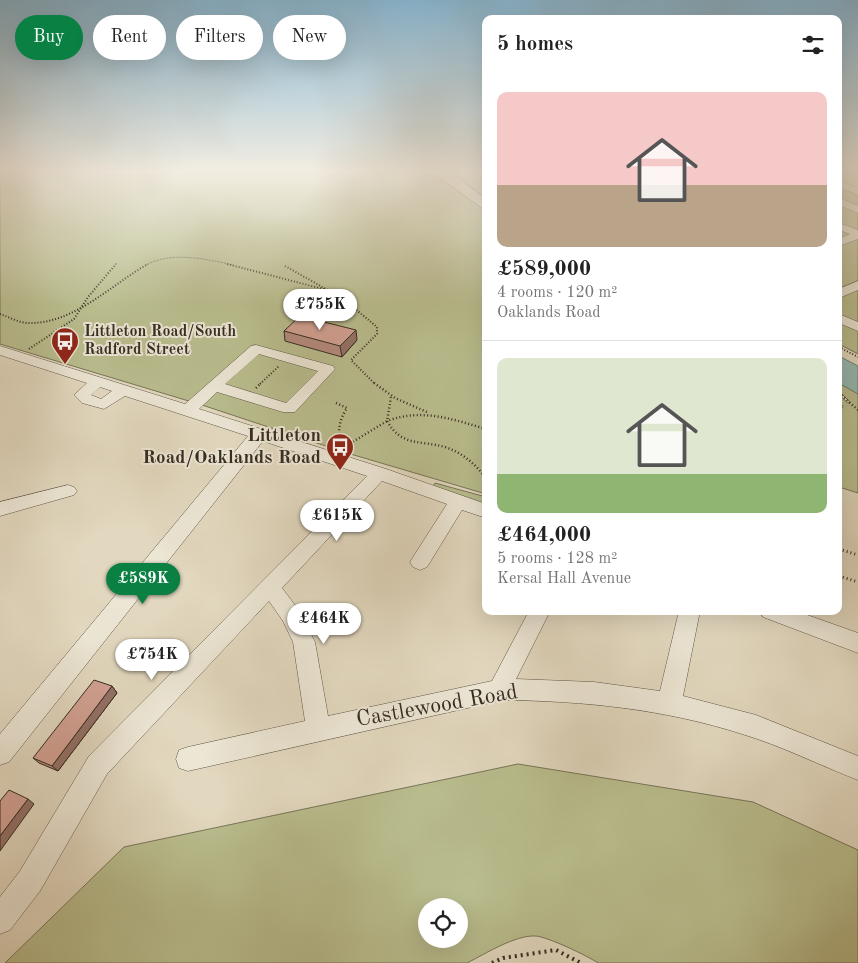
<!DOCTYPE html>
<meta charset="utf-8">
<style>
:root{--surface:#fff;--page:#f6f6f6;--text:#222;--muted:#767676;--line:#e0e0e0;--accent:#0b8043}
body{margin:0;font-family:"Old Standard TT",serif;background:var(--page);color:var(--text);height:100vh;display:flex;flex-direction:column;font-size:19px;white-space:nowrap}
*{box-sizing:border-box;margin:0}
p{font-size:16px;color:var(--muted)}
.icon{flex:none;width:28px;height:28px;fill:none;stroke:currentColor;stroke-width:2;stroke-linecap:round;stroke-linejoin:round}
.map{position:relative;flex:1;overflow:hidden}
.sheet{position:absolute;left:482px;top:15px;width:360px;height:600px;display:flex;flex-direction:column;background:var(--surface);border-radius:10px;box-shadow:0 5px 20px #0002}
.sheet>*{flex:none}
.top-card{position:absolute;left:15px;top:15px;width:392px;height:45px;display:flex;gap:10px}
.controls{position:absolute;left:418px;top:898px;display:grid;gap:10px}
.controls a{display:grid;place-items:center;width:50px;height:50px;border-radius:50%;background:var(--surface);box-shadow:0 5px 20px #0002;font-size:25px}
.price{position:absolute;translate:-50% -42px;padding:0 11px;border-radius:18px;background:#fff;color:#222;font-size:16px;line-height:32px;filter:drop-shadow(0 1px 2px #0008)}
.price::after{content:'';position:absolute;left:50%;top:30px;width:15px;height:11px;margin-left:-8px;background:inherit;clip-path:polygon(0 0,100% 0,50% 100%)}
.price.selected{background:var(--accent);color:#fff}
ul{padding:0;list-style:none}
li{display:grid;align-content:center;gap:10px;height:265px;padding:0 15px}
li+li{border-top:1px solid var(--line)}
li span{display:grid;place-items:center;height:155px;border-radius:10px;color:#555}
li>.icon{margin-inline-start:auto}
span .icon{width:90px;height:90px;fill:#fffc;stroke-width:1}
li b{font-size:21px}
h2{display:flex;justify-content:space-between;align-items:center;height:60px;padding:0 15px;font-size:21px}
.tag{padding:0 18px;border-radius:22px;background:var(--surface);box-shadow:0 5px 20px #0002;font-size:18px;line-height:45px}
.tag.selected{background:var(--accent);color:#fff}
.map>svg:first-child{display:block}
.green{fill:#b9bd8e;stroke:#777558;fill-rule:evenodd}
.water{fill:#95bab2;stroke:#6f8278}
.lines{fill:none;stroke-linecap:round;stroke-linejoin:round}
.minor-casing{stroke:#605849;stroke-width:1}
.path-far4{stroke:#352d22;stroke-width:1;stroke-dasharray:0.5 1;stroke-linecap:butt}
.path-far3{stroke:#352d22;stroke-width:2;stroke-dasharray:1 2;stroke-linecap:butt}
.path-far2{stroke:#352d22;stroke-width:2.5;stroke-dasharray:1 2.5;stroke-linecap:butt}
.path-far1{stroke:#352d22;stroke-width:3;stroke-dasharray:1 3;stroke-linecap:butt}
.path{stroke:#352d22;stroke-width:4;stroke-dasharray:2 4;stroke-linecap:butt}
.minor{fill:#ece6d5;fill-rule:evenodd}
.wall{fill:#b58a7e;stroke:#352d22}
.shaded-wall{fill:#937167;stroke:#352d22}
.building{fill:#d2a193;stroke:#352d22}
.labels{text-anchor:middle;dominant-baseline:central;stroke-width:4;stroke-linejoin:round;paint-order:stroke}
.far-poi-label{font-size:16px;font-weight:bold;fill:#352d22;stroke:#ece6d5;text-anchor:start}
.poi-label{font-size:19px;font-weight:bold;fill:#352d22;stroke:#ece6d5;text-anchor:end}
.near-street-label{font-size:22px;fill:#352d22;stroke:#ece6d5}
</style>
<div class="map">
<svg width="858" height="963" viewBox="0 0 858 963">
<rect width="100%" height="100%" fill="#e2d8bf"/>
<filter id="stains"><feTurbulence type="fractalNoise" baseFrequency=".004" numOctaves="4"/><feColorMatrix values="0 0 0 0 .2 0 0 0 0 .09 0 0 0 0 .02 0 0 0 .5 -.17"/></filter>
<radialGradient id="worn" r=".72"><stop offset=".6" stop-color="#630" stop-opacity="0"/><stop offset="1" stop-color="#630" stop-opacity=".3"/></radialGradient>
<g class="green">
<polygon points="0,170 428,170 486,211 486,494 347,453 202,405 0,344"/>
<polygon points="448,170 471,170 486,180 486,198"/>
<polygon points="839,187 858,195 858,354 839,344"/>
<polygon points="839,383 858,394 858,493 839,487 839,414 843,406 839,403 839,395 848,403 850,402 839,391"/>
<polygon points="435,483 486,497 486,504 433,486"/>
<path d="M518,764l235,38 105,48v113h-260c-10,-7 -52,-27 -63,-27 -20,-1 -50,18 -68,27h-462l119,-116zM459,906v33h-33v-33z"/>
</g>
<polygon class="water" points="839,356 858,366 858,394 839,383"/>
<g class="lines">
<g class="minor-casing">
<g id="minor">
<polygon points="839,181 858,188 858,195 839,187"/>
<polygon points="839,198 858,206 858,213 839,205"/>
<polygon points="839,223 858,230 858,239 839,246 839,239 850,234 839,230"/>
<polygon points="858,281 858,290 839,298 839,289"/>
<polygon points="839,314 858,322 858,331 839,323"/>
<path d="M256,345l77,21 2,3 -40,43h-12l-66,-20 -18,17 187,60 100,35v14l-24,-8 -35,57 -7,3 -7,-3 -3,-5 37,-58 -65,-23 -100,107 16,21 17,33 13,74 164,-35 37,-70h21l-34,68 78,3 66,9 19,-80h21l-17,85 73,19 102,41v24c-39,-15 -76,-34 -116,-46 -78,-25 -158,-33 -239,-34l-315,71 -9,-3 -3,-9 3,-9 9,-3 117,-26 -12,-79 -10,-21 -14,-20 -162,173 -67,117 -30,39 -10,4v-37l20,-26 69,-115 278,-280 -104,-35 -254,321 -9,3v-31l248,-298 -123,-40 -21,13 -22,-6 -8,-8 13,-12 -87,-28v-9l185,58 66,-58zM259,354l59,17 -32,32 -61,-19zM100,387l12,4 -11,8 -10,-4z"/>
<polygon points="68,485 74,487 77,491 74,495 0,516 0,502"/>
<polygon points="760,611 796,611 858,633 858,653 763,617"/>
</g>
</g>
<g class="path-far4">
<polyline points="447,170 486,199"/>
<polyline points="115,265 117,263"/>
<path d="M146,265c26,-14 60,-6 87,0"/>
</g>
<g class="path-far3">
<polyline points="227,264 327,290"/>
<polyline points="285,266 342,298 377,327 377,334 351,360 375,384"/>
<path d="M0,314c9,3 19,9 29,9 45,1 83,-39 119,-59"/>
<polyline points="839,347 858,357"/>
<polyline points="29,349 74,319 88,297 116,264"/>
<polyline points="260,384 279,366"/>
</g>
<g class="path-far2">
<polyline points="374,383 395,398 429,413"/>
<polyline points="256,388 261,383"/>
<polyline points="839,393 858,410"/>
<path d="M336,403l11,5c-7,11 -12,25 -3,37"/>
<path d="M486,429c-34,-10 -64,-21 -99,-8 15,26 33,19 58,26 18,6 30,17 41,31"/>
<polyline points="341,449 387,421 391,397"/>
</g>
<g class="path-far1">
<polyline points="839,549 858,555"/>
<polyline points="839,576 858,582"/>
</g>
<polyline class="path" points="492,963 503,958 556,950 581,963"/>
<use href="#minor" class="minor"/>
</g>
<g class="wall">
<polygon points="284,331 357,340 342,357 285,341"/>
<polygon points="112,686 117,693 58,771 39,763 33,758"/>
</g>
<g class="shaded-wall">
<polygon points="356,330 357,340 342,357 340,346"/>
<polygon points="112,686 117,693 58,771 52,766"/>
<polygon points="28,799 34,804 0,851 0,836"/>
</g>
<g class="building">
<polygon points="300,316 356,330 340,346 284,331"/>
<polygon points="94,680 112,686 52,766 33,758"/>
<polygon points="9,790 28,799 0,836 0,801"/>
</g>
<linearGradient id="sky" x2="0" y2="1"><stop stop-color="#87b6d2"/><stop offset="0.56" stop-color="#f2ede2"/><stop offset="1" stop-color="#f2ede2" stop-opacity="0"/></linearGradient>
<rect width="858" height="305" fill="url(#sky)"/>
<defs>
<g id="bus-pin" transform="scale(1.4375)"><path d="M0 17L-7.5 6A9.5 9.5 0 1 1 7.5 6Z" fill="#8f2418" stroke="#ece6d5"/><path d="M-5-6H5V4H4V6H2V4H-2V6H-4V4H-5ZM-3.5-4V0h7V-4ZM-3.5 1.2v1.5H-2V1.2ZM2 1.2v1.5H3.5V1.2Z" fill="#fff"/></g>
</defs>
<g fill-rule="evenodd">
<use href="#bus-pin" x="65" y="341"/>
<use href="#bus-pin" x="340" y="447"/>
</g>
<g class="labels">
<g class="far-poi-label">
<text x="84" y="332">Littleton Road/South<tspan x="84" dy="18">Radford Street</tspan></text>
</g>
<g class="poi-label">
<text x="321" y="436">Littleton<tspan x="321" dy="22">Road/Oaklands Road</tspan></text>
</g>
<g class="near-street-label">
<text transform="translate(437 706) rotate(-10)">Castlewood Road</text>
</g>
</g>
<rect width="100%" height="100%" filter="url(#stains)"/>
<rect width="100%" height="100%" fill="url(#worn)"/>
</svg>
<div class="controls">
<a><svg class="icon" aria-label="locate" viewBox="0 0 24 24"><circle cx="12" cy="12" r="6"/><path d="M12 2v4M12 18v4M2 12h4M18 12h4"/></svg></a>
</div>
<b class="price" style="left:320px;top:331px">£755K</b>
<b class="price" style="left:337px;top:542px">£615K</b>
<b class="price selected" style="left:143px;top:605px">£589K</b>
<b class="price" style="left:324px;top:645px">£464K</b>
<b class="price" style="left:152px;top:681px">£754K</b>
<div class="top-card">
<a class="tag selected">Buy</a>
<a class="tag">Rent</a>
<a class="tag">Filters</a>
<a class="tag">New</a>
</div>
<section class="sheet">
<h2>5 homes<svg class="icon" aria-label="filters" viewBox="0 0 24 24"><path d="M4 7h16M4 17h16"/><circle cx="9" cy="7" r="2"/><circle cx="15" cy="17" r="2"/></svg></h2>
<ul>
<li><span style="background:linear-gradient(#f6c9c9 60%,#b9a48a 0)"><svg class="icon" aria-label="home" viewBox="0 0 24 24"><path d="M3 11l9-7 9 7M6 9v11h12V9"/></svg></span><div><b>£589,000</b><p>4 rooms · 120 m²</p><p>Oaklands Road</p></div></li>
<li><span style="background:linear-gradient(#dfe7d0 75%,#8fb573 0)"><svg class="icon" aria-label="home" viewBox="0 0 24 24"><path d="M3 11l9-7 9 7M6 9v11h12V9"/></svg></span><div><b>£464,000</b><p>5 rooms · 128 m²</p><p>Kersal Hall Avenue</p></div></li>
</ul>
</section>
</div>
